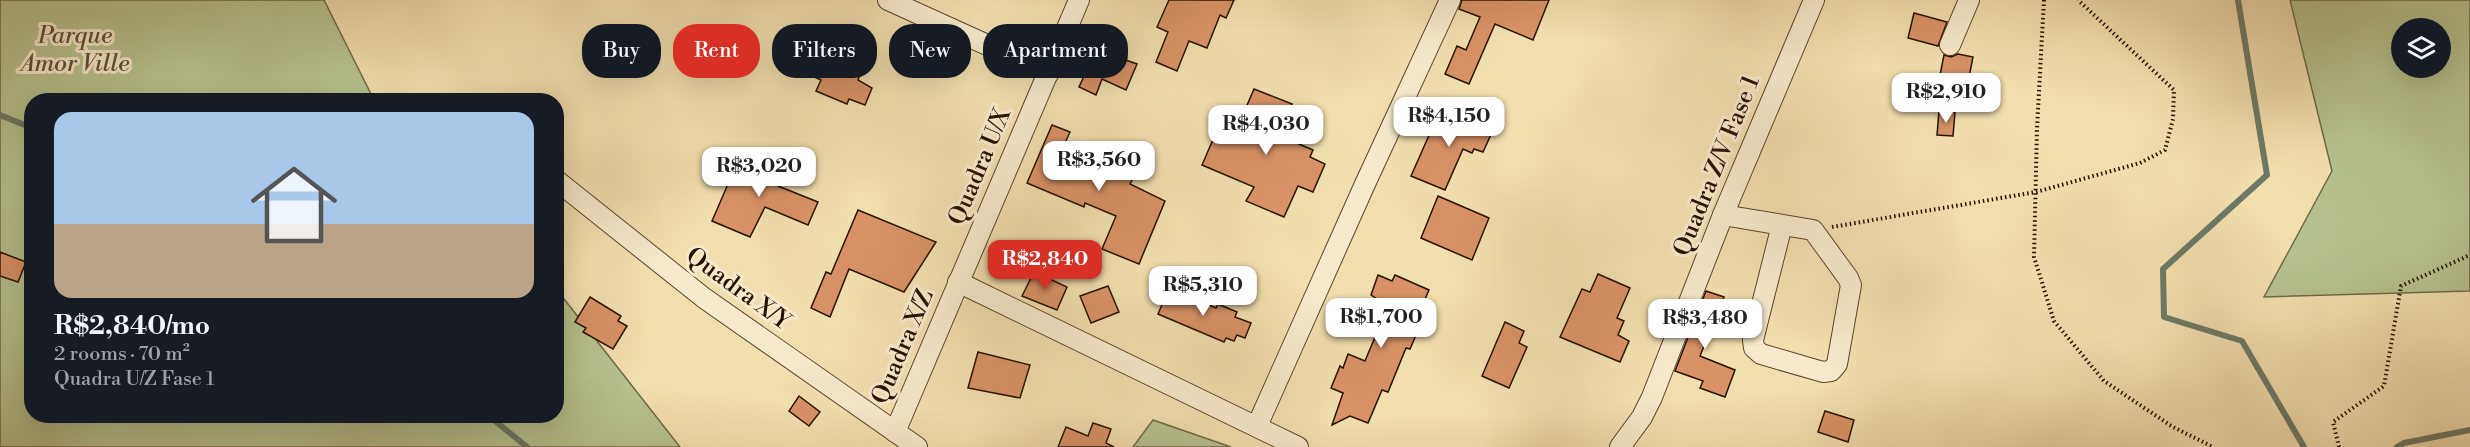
<!DOCTYPE html>
<meta charset="utf-8">
<style>
:root{--surface:#171b24;--page:#242831;--text:#f1f3f6;--muted:#9ea1a6;--accent:#d93025}
body{margin:0;font-family:"Libre Bodoni",serif;background:var(--page);color:var(--text);height:100vh;display:flex;flex-direction:column;font-size:22px;white-space:nowrap}
*{box-sizing:border-box;margin:0}
p{font-size:20px;color:var(--muted)}
.icon{flex:none;width:33px;height:33px;fill:none;stroke:currentColor;stroke-width:2;stroke-linecap:round;stroke-linejoin:round}
.map{position:relative;flex:1;overflow:hidden}
.side{position:absolute;left:24px;top:93px;width:540px;height:330px;display:flex;flex-direction:column;background:var(--surface);border-radius:24px;box-shadow:0 6px 24px #0002}
.side>*{flex:none}
.banner{position:absolute;left:582px;top:24px;width:570px;height:54px;display:flex;gap:12px}
.fabs{position:absolute;left:2391px;top:18px;display:grid;gap:12px}
.fabs a{display:grid;place-items:center;width:60px;height:60px;border-radius:50%;background:var(--surface);box-shadow:0 6px 24px #0002;font-size:30px}
.price{position:absolute;translate:-50% -51px;padding:0 14px;border-radius:12px;background:#fff;color:#222;font-size:20px;line-height:39px;filter:drop-shadow(0 2px 3px #0008)}
.price::after{content:'';position:absolute;left:50%;top:36px;width:18px;height:14px;margin-left:-9px;background:inherit;clip-path:polygon(0 0,100% 0,50% 100%)}
.price.active{background:var(--accent);color:#fff}
ul{padding:0;list-style:none}
li{display:grid;align-content:center;gap:12px;height:318px;padding:0 30px}
li span{display:grid;place-items:center;height:186px;border-radius:18px;color:#555}
li>.icon{margin-inline-start:auto}
span .icon{width:108px;height:108px;fill:#fffc;stroke-width:1}
li b{font-size:26px}
.tag{padding:0 21px;border-radius:24px;background:var(--surface);box-shadow:0 6px 24px #0002;font-size:21px;line-height:54px}
.tag.active{background:var(--accent);color:#fff}
.map>svg:first-child{display:block}
.green{fill:#b6c28d;stroke:#6e6a46;stroke-width:1.5;fill-rule:evenodd}
.lines{fill:none;stroke-linecap:round;stroke-linejoin:round}
.stream{stroke:#6c7964;stroke-width:6}
.building{fill:#d89265;stroke:#261200;stroke-width:1.5}
.minor-casing{stroke:#59452b;stroke-width:22}
.path{stroke:#261200;stroke-width:4;stroke-dasharray:1.5 3;stroke-linecap:butt}
.minor{stroke:#f6eaca;stroke-width:20}
.labels{text-anchor:middle;dominant-baseline:central;stroke-width:6;stroke-linejoin:round;paint-order:stroke}
.park-label{font-size:24px;font-style:italic;fill:#585031;stroke:#f6eaca}
.street-label{font-size:24px;fill:#261200;stroke:#f6eaca}
</style>
<div class="map">
<svg width="2470" height="447" viewBox="0 0 2470 447">
<rect width="100%" height="100%" fill="#f1dfad"/>
<filter id="stains"><feTurbulence type="fractalNoise" baseFrequency=".00333" numOctaves="4"/><feColorMatrix values="0 0 0 0 .2 0 0 0 0 .09 0 0 0 0 .02 0 0 0 .5 -.17"/></filter>
<radialGradient id="worn" r=".72"><stop offset=".6" stop-color="#630" stop-opacity="0"/><stop offset="1" stop-color="#630" stop-opacity=".3"/></radialGradient>
<g class="green">
<polygon points="0,0 324,0 374,100 32,100 32,416 556,416 557,290 680,447 0,447"/>
<path d="M2290,0h180v291l-206,6 68,-126zM2440,28v40h-38v-40z"/>
<polygon points="1153,420 1231,447 1133,447"/>
</g>
<g class="lines">
<g class="stream">
<polyline points="2238,0 2267,175 2163,269 2164,317 2242,341 2304,447"/>
<polyline points="0,115 32,128"/>
<polyline points="489,416 527,447"/>
<polyline points="2397,447 2404,443 2470,430"/>
</g>
</g>
<g class="building">
<polygon points="1169,0 1234,0 1226,18 1220,15 1207,48 1189,41 1177,71 1156,62 1168,32 1157,27"/>
<polygon points="1462,0 1549,0 1533,40 1495,24 1469,84 1445,74 1457,46 1466,50 1480,17 1459,9"/>
<polygon points="1914,13 1947,22 1938,46 1908,38"/>
<polygon points="1094,37 1124,48 1120,58 1137,64 1126,90 1102,79 1096,95 1079,87 1086,72 1077,68 1088,44 1091,45"/>
<polygon points="1958,54 1973,57 1969,77 1982,80 1977,100 1959,96 1961,85 1939,80 1944,55 1951,57"/>
<polygon points="809,55 828,64 830,59 861,72 858,80 872,88 865,105 849,99 847,104 816,91 821,80 801,71"/>
<polygon points="1254,89 1292,104 1280,136 1313,150 1310,157 1325,164 1313,192 1298,186 1284,217 1246,201 1254,187 1202,165 1215,135 1233,143 1247,112 1245,110"/>
<polygon points="1446,107 1493,130 1483,152 1474,149 1472,153 1463,149 1445,190 1411,176 1430,133 1434,135"/>
<polygon points="1939,111 1955,112 1953,136 1937,135"/>
<polygon points="1052,125 1070,132 1065,143 1136,173 1130,184 1165,201 1139,264 1102,249 1116,216 1085,203 1084,207 1027,183"/>
<polygon points="741,154 783,173 778,186 818,202 808,225 765,207 750,237 712,221"/>
<polygon points="1438,196 1489,218 1472,260 1421,238"/>
<polygon points="858,210 936,242 904,292 849,269 830,317 811,308 826,272 831,274"/>
<polygon points="0,252 26,262 18,282 0,276"/>
<polygon points="1037,273 1067,287 1057,310 1022,296 1032,276 1035,277"/>
<polygon points="1598,274 1630,288 1617,318 1624,321 1618,335 1629,341 1620,362 1560,337 1582,289 1590,292"/>
<polygon points="1378,275 1392,281 1395,275 1429,290 1417,318 1422,321 1410,349 1406,348 1388,392 1382,390 1368,423 1350,416 1332,425 1343,393 1331,388 1340,366 1343,368 1348,354 1365,361 1386,311 1374,305 1377,299 1371,295"/>
<polygon points="1108,286 1119,312 1091,323 1080,296"/>
<polygon points="1169,288 1216,308 1218,304 1237,312 1235,317 1251,323 1245,338 1237,335 1234,341 1226,338 1224,342 1158,314"/>
<polygon points="1706,291 1724,297 1700,356 1735,370 1725,397 1700,388 1703,381 1675,371"/>
<polygon points="590,297 621,316 618,321 627,326 613,349 583,332 586,328 575,322"/>
<polygon points="1505,322 1524,331 1519,343 1527,347 1509,388 1482,376"/>
<polygon points="978,352 1030,365 1020,398 968,388"/>
<polygon points="799,396 820,412 809,426 789,411"/>
<polygon points="1825,411 1854,420 1848,442 1818,432"/>
<polygon points="1093,423 1111,429 1106,443 1114,447 1058,447 1066,427 1088,436"/>
</g>
<g class="lines">
<g class="minor-casing">
<g id="minor">
<polyline points="888,0 1049,73"/>
<polyline points="1950,45 1969,0"/>
<polyline points="556,180 704,298 917,447"/>
<polyline points="1723,215 1813,230 1848,278 1851,285 1837,364 1831,371 1823,372 1761,354 1754,348 1753,340 1782,225"/>
<polyline points="958,282 1298,447"/>
<polyline points="1257,426 1365,184 1450,0"/>
<polyline points="895,432 1079,0"/>
<polyline points="1620,447 1642,417 1652,397 1723,215 1814,0"/>
</g>
</g>
<g class="path">
<polyline points="2044,0 2037,128 2034,257 2054,321 2104,381 2173,427 2213,447"/>
<polyline points="1832,227 2036,192 2140,163 2165,150 2173,119 2174,90 2078,0"/>
<polyline points="2339,447 2333,422 2384,386 2401,286 2470,255"/>
</g>
<use href="#minor" class="minor"/>
</g>
<g class="labels">
<g class="park-label">
<text x="75" y="36">Parque<tspan x="75" dy="28">Amor Ville</tspan></text>
</g>
<g class="street-label">
<text transform="translate(1717 166) rotate(-68)">Quadra Z/V Fase 1</text>
<text transform="translate(980 167) rotate(-67)">Quadra U/X</text>
<text transform="translate(738 289) rotate(36)">Quadra X/Y</text>
<text transform="translate(903 347) rotate(-67)">Quadra X/Z</text>
</g>
</g>
<rect width="100%" height="100%" filter="url(#stains)"/>
<rect width="100%" height="100%" fill="url(#worn)"/>
</svg>
<div class="fabs">
<a><svg class="icon" aria-label="layers" viewBox="0 0 24 24"><path d="M12 4l9 5-9 5-9-5zM3 14l9 5 9-5"/></svg></a>
</div>
<b class="price" style="left:1946px;top:124px">R$2,910</b>
<b class="price" style="left:1449px;top:148px">R$4,150</b>
<b class="price" style="left:1266px;top:156px">R$4,030</b>
<b class="price" style="left:1099px;top:192px">R$3,560</b>
<b class="price" style="left:759px;top:198px">R$3,020</b>
<b class="price active" style="left:1045px;top:291px">R$2,840</b>
<b class="price" style="left:1203px;top:317px">R$5,310</b>
<b class="price" style="left:1381px;top:349px">R$1,700</b>
<b class="price" style="left:1705px;top:350px">R$3,480</b>
<div class="banner">
<a class="tag">Buy</a>
<a class="tag active">Rent</a>
<a class="tag">Filters</a>
<a class="tag">New</a>
<a class="tag">Apartment</a>
</div>
<section class="side">
<ul>
<li><span style="background:linear-gradient(#a9c7e8 60%,#b9a48a 0)"><svg class="icon" aria-label="home" viewBox="0 0 24 24"><path d="M3 11l9-7 9 7M6 9v11h12V9"/></svg></span><div><b>R$2,840/mo</b><p>2 rooms · 70 m²</p><p>Quadra U/Z Fase 1</p></div></li>
</ul>
</section>
</div>
